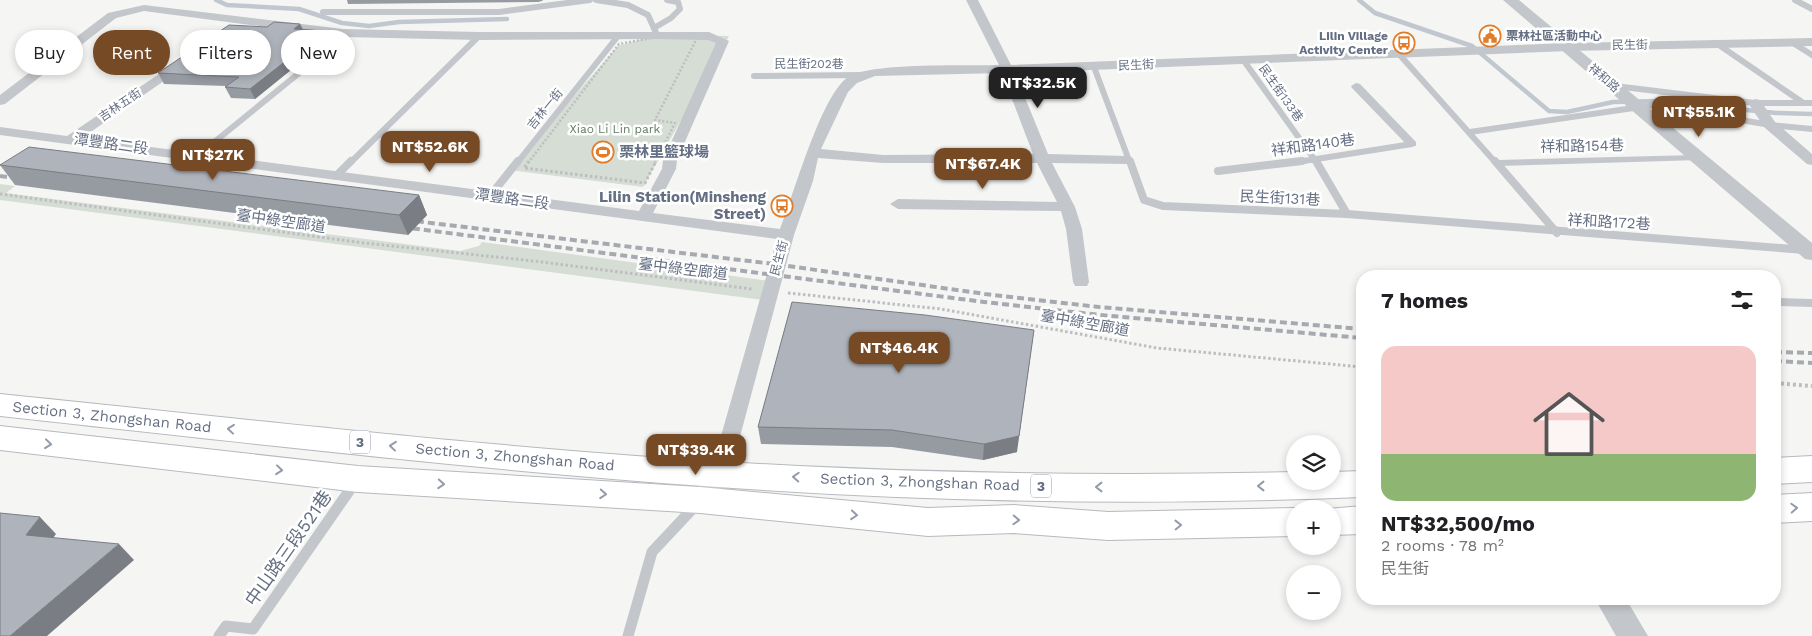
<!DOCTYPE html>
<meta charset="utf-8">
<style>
:root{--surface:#fff;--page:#f6f6f6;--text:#202124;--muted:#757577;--line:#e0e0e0;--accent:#774a26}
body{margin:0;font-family:"Work Sans","Noto Sans TC",sans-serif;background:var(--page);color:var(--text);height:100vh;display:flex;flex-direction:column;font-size:19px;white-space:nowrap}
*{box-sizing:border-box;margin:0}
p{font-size:16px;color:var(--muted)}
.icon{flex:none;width:28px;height:28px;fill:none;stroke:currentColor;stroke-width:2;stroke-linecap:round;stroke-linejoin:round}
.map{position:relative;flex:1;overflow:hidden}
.drawer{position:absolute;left:1356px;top:270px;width:425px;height:335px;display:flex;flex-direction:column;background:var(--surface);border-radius:20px;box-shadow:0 2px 8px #0003}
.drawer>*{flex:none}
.hud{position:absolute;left:15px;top:30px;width:475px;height:45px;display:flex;gap:10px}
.buttons{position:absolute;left:1286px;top:435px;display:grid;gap:10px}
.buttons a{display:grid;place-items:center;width:55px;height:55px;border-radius:50%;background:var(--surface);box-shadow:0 2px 8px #0003;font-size:25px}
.price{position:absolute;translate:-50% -42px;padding:0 11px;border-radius:10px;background:var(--accent);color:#fff;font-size:16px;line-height:32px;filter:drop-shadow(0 1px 2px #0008)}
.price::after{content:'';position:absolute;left:50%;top:30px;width:15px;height:11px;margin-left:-8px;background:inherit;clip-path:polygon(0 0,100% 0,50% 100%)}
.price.selected{background:#222;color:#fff}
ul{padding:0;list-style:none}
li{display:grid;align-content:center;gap:10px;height:265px;padding:0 25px}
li+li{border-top:1px solid var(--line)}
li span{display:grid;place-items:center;height:155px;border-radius:15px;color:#555}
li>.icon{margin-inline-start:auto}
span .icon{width:90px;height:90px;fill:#fffc;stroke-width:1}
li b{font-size:21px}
h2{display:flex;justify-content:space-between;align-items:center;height:60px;padding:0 25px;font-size:21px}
.tag{padding:0 18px;border-radius:22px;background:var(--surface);box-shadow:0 2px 8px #0003;font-size:18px;line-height:45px}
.tag.selected{background:var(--accent);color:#fff}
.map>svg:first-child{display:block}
.green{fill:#d5ddd4}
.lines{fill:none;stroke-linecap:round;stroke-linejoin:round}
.stream{stroke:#c1c7cf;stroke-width:4.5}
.primary-casing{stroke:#b6b9be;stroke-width:2}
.path-far2{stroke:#bdbec1;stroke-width:2.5;stroke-dasharray:2 2;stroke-linecap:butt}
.path-far1{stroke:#bdbec1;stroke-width:3;stroke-dasharray:2.5 2.5;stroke-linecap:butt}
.path{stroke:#bdbec1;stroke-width:4;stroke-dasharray:3 3;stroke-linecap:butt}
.service-far2{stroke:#c3c6ca;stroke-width:6}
.service-far1{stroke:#c3c6ca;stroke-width:8}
.service{stroke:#c3c6ca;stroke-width:11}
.pedestrian{fill:#c3c6ca;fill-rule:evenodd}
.minor{fill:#c3c6ca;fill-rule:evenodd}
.tertiary{fill:#c3c6ca;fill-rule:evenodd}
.primary{fill:#fff;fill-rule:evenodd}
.rail{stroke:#a6a9b0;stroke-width:4;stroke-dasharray:7 4;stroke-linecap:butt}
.wall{fill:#969aa1}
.shaded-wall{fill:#7a7d83}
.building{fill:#afb3bb;stroke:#7a7d83}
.oneway{stroke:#939aa8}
.labels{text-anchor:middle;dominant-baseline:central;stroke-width:5;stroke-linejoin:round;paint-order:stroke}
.far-poi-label{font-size:12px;font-weight:bold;fill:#656f83;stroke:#fff;text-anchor:end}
.far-street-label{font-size:12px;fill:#656f83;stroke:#fff}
.far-park-label{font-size:12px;fill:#647b65;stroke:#fff}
.shield{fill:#fff;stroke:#939aa8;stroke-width:1}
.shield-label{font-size:14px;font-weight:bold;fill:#656f83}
.street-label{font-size:15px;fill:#656f83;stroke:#fff}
.poi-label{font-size:15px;font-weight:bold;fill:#656f83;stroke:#fff;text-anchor:start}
.near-street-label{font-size:18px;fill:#656f83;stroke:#fff}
</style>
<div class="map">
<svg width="1812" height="636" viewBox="0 0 1812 636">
<rect width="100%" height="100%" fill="#f5f6f3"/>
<g class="green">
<polygon points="657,35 729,36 643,187 509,170 618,46"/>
<polygon points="0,184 15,186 6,193 460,251 479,246 482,242 770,281 763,300 0,200"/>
</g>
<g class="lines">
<g class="stream">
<polyline points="216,0 227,5 299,9 342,23 369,26 399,22 507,19"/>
<polyline points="1359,0 1375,13 1472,46 1549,111 1567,112 1613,102 1659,101 1776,113 1812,114"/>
</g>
<g class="primary-casing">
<g id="primary">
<path d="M0,394c266,27 532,59 799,72 165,8 331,10 496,6v9h37v-9l30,-1v26c-214,9 -431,5 -645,-10 -239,-17 -478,-45 -717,-71z"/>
<polygon points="0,426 358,466 700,487 928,508 1014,505 1108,512 1295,508 1297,509 1295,509 1295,536 1108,540 1014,533 928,536 700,513 358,492 0,450"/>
<polygon points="1812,456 1812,482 1775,484 1775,458"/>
<polygon points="1812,493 1812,521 1775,523 1775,495"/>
<polygon points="1362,506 1362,534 1332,535 1332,509 1327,509"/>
</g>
</g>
<polyline class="path-far2" points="528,163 619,44 657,37 697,38 655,120 675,123 655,163"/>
<g class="path-far1">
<polyline points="529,161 524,168 645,183 656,161"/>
<polyline points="0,194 364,243 534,261 752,289"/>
<polyline points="788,293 941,309 1157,348 1362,367"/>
</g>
<polyline class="path" points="1775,383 1812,386"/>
<g class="service-far2">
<polyline points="596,0 628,5 648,15 657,35"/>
<polyline points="1795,0 1812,9"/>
<polyline points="323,12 499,12 590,0"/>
<polyline points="654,28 671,18 680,9 678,2 667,0"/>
<polyline points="1716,43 1802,102"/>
<polyline points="1793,43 1812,55"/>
<polyline points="1398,53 1496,163"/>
<polyline points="1244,61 1317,163"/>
<polyline points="1094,67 1130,163"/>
<polyline points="754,76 864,75"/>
<polyline points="1615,86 1755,103 1812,103"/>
<polyline points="1470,132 1654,105 1770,125 1812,129"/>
<polyline points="197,156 346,35 343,33"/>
<polyline points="350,163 479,36"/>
<polyline points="517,163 618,36"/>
<polyline points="1291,163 1412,144"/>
</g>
<g class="service-far1">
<polyline points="1130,161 1144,200 1163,206 1347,214 1805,250"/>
<polyline points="1316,161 1347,214"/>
<polyline points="1495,161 1557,233"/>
<polyline points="1218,171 1302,161"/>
<polyline points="337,175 351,161"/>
<polyline points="490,196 518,161"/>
</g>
<g class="service">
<polyline points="219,636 226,626 253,629 356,481"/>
<polyline points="628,636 652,552 697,504"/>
</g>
<g class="pedestrian">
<polygon points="1356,83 1360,84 1416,142 1416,146 1408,146 1352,88 1351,86"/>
<polygon points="1696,155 1700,156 1700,160 1498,166 1492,163 1498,160"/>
<polygon points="1775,298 1812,299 1812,307 1775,306"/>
</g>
<g class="minor">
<path d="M966,0h12l33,65 557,-22 244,-5v8l-244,5 -553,22 33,81 79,2 7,4 -7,4 -75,-1 23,44 7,22 7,53 -2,4h-12l-2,-4 -7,-53 -5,-18 -163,-2 -8,-5 8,-5 159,3 -20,-39h-154l-65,-5 -5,23 -19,54 -64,239c-7,14 -20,38 -37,32l-4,-6 22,-29 66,-232 -777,-104v-8l67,9 113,-76 6,4 -2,3 -102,71 557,73 23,-42 1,-9 53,-117 -8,-3 -51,-1 -178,1 -136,-3 -199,-26 -28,7 -111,86 -5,1v-10l108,-82 36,-8 199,24 136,3h230l20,9 -52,119 -1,9 -23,44 127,16c13,-32 41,-134 68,-152 23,-15 119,-11 151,-12zM1002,73l31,81 -150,1 -62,-6 27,-57 9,-9 18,-7z"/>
<polygon points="1755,99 1760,100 1775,122 1812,154 1812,165 1807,164 1765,128 1748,103"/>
</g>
<g class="tertiary">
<polygon points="1503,0 1519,0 1812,243 1812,260 1805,259"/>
<polygon points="1595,599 1626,599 1648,636 1616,636"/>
</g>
<use href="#primary" class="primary"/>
<g class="rail">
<polyline points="0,176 22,179"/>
<polyline points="406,220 774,264 985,294 1099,307 1362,329"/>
<polyline points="402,227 984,302 1100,315 1362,338"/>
<polyline points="1775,352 1812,353"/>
<polyline points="1775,361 1812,363"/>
</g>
</g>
<g class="wall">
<polygon points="347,0 543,0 542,1 538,2 348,4"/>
<polygon points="300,24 303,29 324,31 328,40 255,99 231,98 225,87 226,86 164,84 158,73 267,27"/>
<polygon points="0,165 419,195 427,215 408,235 15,185"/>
<polygon points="792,302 1017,452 983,460 892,447 761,444 758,427"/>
</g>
<g class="shaded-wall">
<polygon points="300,24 305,34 294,29"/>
<polygon points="324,31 328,40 255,99 250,89"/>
<polygon points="419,195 427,215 408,235 399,215"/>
<polygon points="1034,330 1017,452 983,460 984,444"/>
<polygon points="40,517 56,534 43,552 26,535"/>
<polygon points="119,544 134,560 47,636 10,636"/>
</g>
<g class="building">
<polygon points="274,22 300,24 294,29 324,31 250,89 225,87 239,77 158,73 229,25 267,27"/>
<polygon points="29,147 419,195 399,215 0,165"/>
<polygon points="792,302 925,315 1034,330 1019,436 984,444 892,430 758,427"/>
<polygon points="0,513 40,517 26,535 119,544 10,636 0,636"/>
</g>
<defs><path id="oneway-chevron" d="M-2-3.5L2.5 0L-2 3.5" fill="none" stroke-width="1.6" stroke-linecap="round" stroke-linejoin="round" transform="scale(1.25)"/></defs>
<g class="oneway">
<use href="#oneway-chevron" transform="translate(231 429) rotate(-174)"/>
<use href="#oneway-chevron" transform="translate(48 444) rotate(6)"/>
<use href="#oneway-chevron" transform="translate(393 446) rotate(-174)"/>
<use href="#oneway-chevron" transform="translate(279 470) rotate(6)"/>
<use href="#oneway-chevron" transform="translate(796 477) rotate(-177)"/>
<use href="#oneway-chevron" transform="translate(441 484) rotate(4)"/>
<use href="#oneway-chevron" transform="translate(1261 486) rotate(180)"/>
<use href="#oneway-chevron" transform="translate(1099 487) rotate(180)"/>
<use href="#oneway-chevron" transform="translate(603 494) rotate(4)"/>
<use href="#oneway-chevron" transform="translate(1794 508) rotate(-3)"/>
<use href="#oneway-chevron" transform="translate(854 515) rotate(5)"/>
<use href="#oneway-chevron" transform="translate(1016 520) rotate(2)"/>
<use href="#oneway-chevron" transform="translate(1178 525) rotate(-1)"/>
</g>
<defs>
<g id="civic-ring" transform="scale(1.125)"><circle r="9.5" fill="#fff" stroke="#e17c28" stroke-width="1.5"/><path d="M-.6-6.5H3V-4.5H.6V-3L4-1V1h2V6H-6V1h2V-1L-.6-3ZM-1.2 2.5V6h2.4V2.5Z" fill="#e17c28"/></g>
<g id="bus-ring" transform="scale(1.125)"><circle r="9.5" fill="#fff" stroke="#e17c28" stroke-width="1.5"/><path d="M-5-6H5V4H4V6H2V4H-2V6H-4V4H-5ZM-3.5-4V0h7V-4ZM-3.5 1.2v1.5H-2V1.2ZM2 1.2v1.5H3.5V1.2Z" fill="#e17c28"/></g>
<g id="stadium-ring" transform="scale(1.125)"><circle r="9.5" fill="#fff" stroke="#e17c28" stroke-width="1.5"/><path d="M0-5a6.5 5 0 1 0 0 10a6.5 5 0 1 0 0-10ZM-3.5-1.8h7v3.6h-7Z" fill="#e17c28"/></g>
</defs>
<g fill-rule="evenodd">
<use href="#civic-ring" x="1490" y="36"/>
<use href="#bus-ring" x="1404" y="43"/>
<use href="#stadium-ring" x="603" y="152"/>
<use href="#bus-ring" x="782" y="206"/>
</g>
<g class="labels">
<g class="far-poi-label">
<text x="1388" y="36">Lilin Village<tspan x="1388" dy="14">Activity Center</tspan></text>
<text x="1506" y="36" text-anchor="start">栗林社區活動中心</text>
</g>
<g class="far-street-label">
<text transform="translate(1630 45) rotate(-1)">民生街</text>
<text x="809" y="64">民生街202巷</text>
<text transform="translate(1136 65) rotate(-2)">民生街</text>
<text transform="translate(1604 78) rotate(41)">祥和路</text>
<text transform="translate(1281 93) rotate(55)">民生街133巷</text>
<text transform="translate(120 105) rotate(-34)">吉林五街</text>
<text transform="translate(545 109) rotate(-51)">吉林一街</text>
<text transform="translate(779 258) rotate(-75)">民生街</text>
</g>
<g class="far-park-label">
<text x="615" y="129">Xiao Li Lin park</text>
</g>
<g class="shield">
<rect x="350" y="430.5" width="20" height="23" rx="4"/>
<rect x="1031" y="474.5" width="20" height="23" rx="4"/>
</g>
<g class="shield-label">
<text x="360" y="442">3</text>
<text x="1041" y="486">3</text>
</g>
<g class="street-label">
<text transform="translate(111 144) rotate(8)">潭豐路二段</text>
<text transform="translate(1313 145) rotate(-8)">祥和路140巷</text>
<text transform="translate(1582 146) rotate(-1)">祥和路154巷</text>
<text transform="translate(1280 198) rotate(3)">民生街131巷</text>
<text transform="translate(512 199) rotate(8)">潭豐路二段</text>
<text transform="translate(281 221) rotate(8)">臺中綠空廊道</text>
<text transform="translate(1609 222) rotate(3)">祥和路172巷</text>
<text transform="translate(683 269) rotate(7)">臺中綠空廊道</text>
<text transform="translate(1085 323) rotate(10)">臺中綠空廊道</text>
<text transform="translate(112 417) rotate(6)">Section 3, Zhongshan Road</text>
<text transform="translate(515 457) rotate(5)">Section 3, Zhongshan Road</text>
<text transform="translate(920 482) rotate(2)">Section 3, Zhongshan Road</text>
</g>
<g class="poi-label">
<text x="619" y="152">栗林里籃球場</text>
<text x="766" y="197" text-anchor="end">Lilin Station(Minsheng<tspan x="766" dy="17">Street)</tspan></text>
</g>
<g class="near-street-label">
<text transform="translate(288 548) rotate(-55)">中山路三段521巷</text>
</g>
</g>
</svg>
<div class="buttons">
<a><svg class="icon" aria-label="layers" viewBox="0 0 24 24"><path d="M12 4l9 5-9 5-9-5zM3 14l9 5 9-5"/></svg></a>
<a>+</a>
<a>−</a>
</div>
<b class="price selected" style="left:1038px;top:109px">NT$32.5K</b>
<b class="price" style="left:1699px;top:138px">NT$55.1K</b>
<b class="price" style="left:430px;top:173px">NT$52.6K</b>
<b class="price" style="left:213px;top:181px">NT$27K</b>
<b class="price" style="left:983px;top:190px">NT$67.4K</b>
<b class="price" style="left:899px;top:374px">NT$46.4K</b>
<b class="price" style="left:696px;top:476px">NT$39.4K</b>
<div class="hud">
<a class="tag">Buy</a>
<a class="tag selected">Rent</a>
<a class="tag">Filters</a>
<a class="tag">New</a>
</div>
<section class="drawer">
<h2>7 homes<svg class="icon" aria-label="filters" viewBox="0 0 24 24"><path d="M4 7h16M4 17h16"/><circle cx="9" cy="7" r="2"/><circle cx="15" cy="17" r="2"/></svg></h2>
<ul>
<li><span style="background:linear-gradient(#f6c9c9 70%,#8fb573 0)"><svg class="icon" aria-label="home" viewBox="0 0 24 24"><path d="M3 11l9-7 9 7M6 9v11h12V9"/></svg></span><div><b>NT$32,500/mo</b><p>2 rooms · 78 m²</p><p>民生街</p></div></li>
</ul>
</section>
</div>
